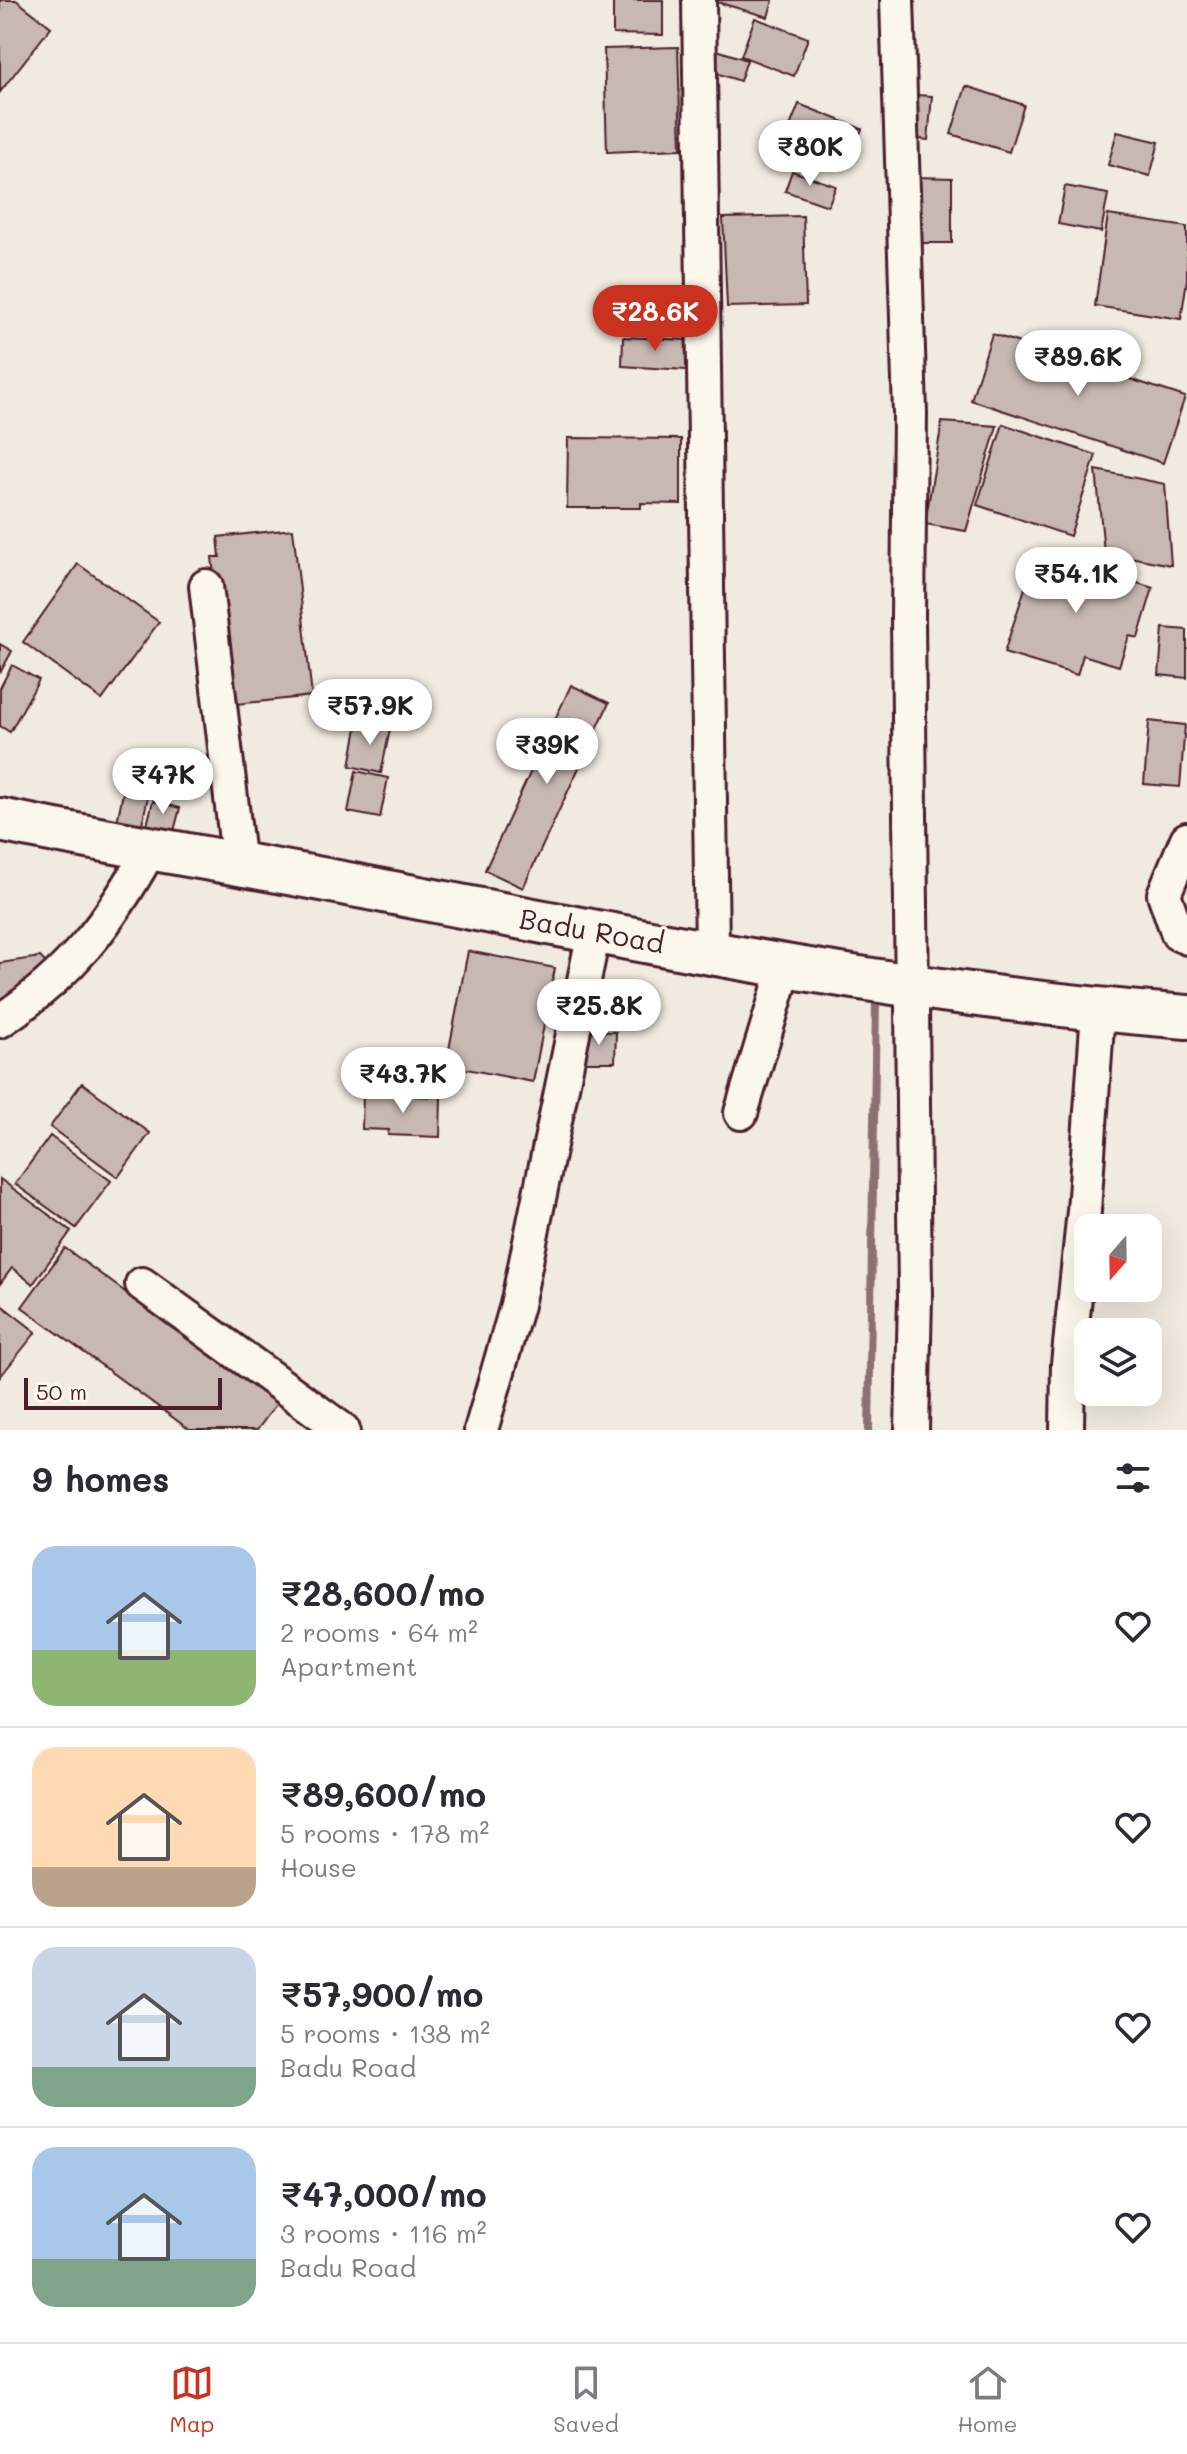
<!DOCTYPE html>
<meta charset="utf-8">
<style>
:root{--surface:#fff;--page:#f2f2f3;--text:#2b2b33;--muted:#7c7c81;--line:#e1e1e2;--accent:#c8321e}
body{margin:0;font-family:Mali,sans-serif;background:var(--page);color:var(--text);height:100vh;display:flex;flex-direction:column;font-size:30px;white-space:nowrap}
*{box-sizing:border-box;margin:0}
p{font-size:26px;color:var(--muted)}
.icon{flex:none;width:44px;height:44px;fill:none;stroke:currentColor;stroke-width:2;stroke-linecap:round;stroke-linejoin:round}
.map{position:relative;height:1430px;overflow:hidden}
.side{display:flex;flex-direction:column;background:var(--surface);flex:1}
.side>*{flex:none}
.needle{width:52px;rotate:200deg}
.fabs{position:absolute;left:1074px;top:1214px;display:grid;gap:16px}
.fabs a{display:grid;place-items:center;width:88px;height:88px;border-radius:16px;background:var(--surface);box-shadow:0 8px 32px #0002;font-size:40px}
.scale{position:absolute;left:24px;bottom:20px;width:198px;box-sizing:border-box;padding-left:8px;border:4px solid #4a1f2b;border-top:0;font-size:22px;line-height:28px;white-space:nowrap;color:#4a1f2b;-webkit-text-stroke:6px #fbf7ec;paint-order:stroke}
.price{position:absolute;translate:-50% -68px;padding:0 18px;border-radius:28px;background:#fff;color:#222;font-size:26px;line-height:52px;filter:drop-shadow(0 2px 4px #0008)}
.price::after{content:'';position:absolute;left:50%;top:48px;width:24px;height:18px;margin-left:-12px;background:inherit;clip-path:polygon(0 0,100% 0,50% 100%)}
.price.selected{background:var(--accent);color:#fff}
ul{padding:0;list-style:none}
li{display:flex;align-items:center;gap:24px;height:200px;padding:0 32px}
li+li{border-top:2px solid var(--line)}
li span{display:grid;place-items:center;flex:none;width:224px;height:160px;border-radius:24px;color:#555}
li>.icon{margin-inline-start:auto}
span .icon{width:96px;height:96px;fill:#fffc;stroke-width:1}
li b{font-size:34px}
h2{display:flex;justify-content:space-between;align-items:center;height:96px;padding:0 32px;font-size:34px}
.tabs{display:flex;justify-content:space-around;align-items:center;height:112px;border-top:2px solid var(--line);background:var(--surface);font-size:22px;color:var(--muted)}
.tabs a{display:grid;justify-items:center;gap:4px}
.tabs .selected{color:var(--accent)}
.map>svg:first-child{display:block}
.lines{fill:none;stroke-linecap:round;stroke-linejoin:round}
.stream{stroke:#8c6f72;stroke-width:8}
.building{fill:#c8b8b3;stroke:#4a1f2b;stroke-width:2}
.minor-casing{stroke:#4a1f2b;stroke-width:38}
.major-casing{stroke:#4a1f2b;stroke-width:48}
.minor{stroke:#fbf7ec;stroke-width:32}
.major{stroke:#fbf7ec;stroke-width:42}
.labels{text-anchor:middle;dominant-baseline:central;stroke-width:6;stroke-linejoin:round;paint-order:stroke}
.street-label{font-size:28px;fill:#4a1f2b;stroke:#fbf7ec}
</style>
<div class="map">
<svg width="1187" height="1430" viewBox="0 0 1187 1430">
<rect width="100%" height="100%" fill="#f0eae0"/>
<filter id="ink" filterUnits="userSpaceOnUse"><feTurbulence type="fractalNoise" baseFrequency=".0125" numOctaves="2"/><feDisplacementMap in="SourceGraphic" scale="16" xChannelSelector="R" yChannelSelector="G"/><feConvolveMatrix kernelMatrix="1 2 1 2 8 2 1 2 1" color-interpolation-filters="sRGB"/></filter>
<g filter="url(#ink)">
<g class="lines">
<polyline class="stream" points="869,1430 876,1001"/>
</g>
<g class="building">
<polygon points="0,0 16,0 51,27 0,92"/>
<polygon points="613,0 663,0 663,35 613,34"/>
<polygon points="710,0 773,0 768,17"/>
<polygon points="755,18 808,38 794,76 741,56"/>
<polygon points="678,47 681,149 607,152 604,49"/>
<polygon points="714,49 747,60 740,81 707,70"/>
<polygon points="966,86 1024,105 1009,152 951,134"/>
<polygon points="916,95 932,96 928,140 911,138"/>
<polygon points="799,104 862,129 852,154 789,129"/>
<polygon points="1117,132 1159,142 1150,176 1108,165"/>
<polygon points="792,171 836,186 828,206 785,191"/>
<polygon points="917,177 952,178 952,243 917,243"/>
<polygon points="1065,186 1108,194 1101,232 1058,224"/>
<polygon points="1108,215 1187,227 1187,280 1181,319 1095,306"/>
<polygon points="803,216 806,305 727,307 723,218"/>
<polygon points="680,291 680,334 638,334 637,292"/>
<polygon points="992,334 1185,397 1163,463 971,400"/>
<polygon points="623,337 688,340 686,370 622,366"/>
<polygon points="942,422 997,426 966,531 925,524"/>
<polygon points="1003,424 1096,455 1070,536 977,505"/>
<polygon points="568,438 681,439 681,504 641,503 641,508 567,508"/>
<polygon points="1096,470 1165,484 1171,565 1104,552"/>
<polygon points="293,529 312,696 237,704 225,601 217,603 212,557 220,557 218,537"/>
<polygon points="1037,551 1153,588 1138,638 1129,636 1119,666 1083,655 1077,675 1004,653"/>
<polygon points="78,564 159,622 102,700 23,642"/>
<polygon points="1163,628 1187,630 1187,678 1159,675"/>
<polygon points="0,644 12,651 0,673"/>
<polygon points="12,665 39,680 10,732 0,726 0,688"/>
<polygon points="571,685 609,703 523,888 485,870"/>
<polygon points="1149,721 1185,725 1180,787 1144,784"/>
<polygon points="358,722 390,729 381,773 350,766"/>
<polygon points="356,771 388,778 380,818 348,812"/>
<polygon points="125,783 150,788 141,828 117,822"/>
<polygon points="153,801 180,808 174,831 147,825"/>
<polygon points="468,951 555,968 533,1082 446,1065"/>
<polygon points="40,957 54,971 0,1005 0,963"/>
<polygon points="583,1031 616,1032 615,1062 582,1062"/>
<polygon points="82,1083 150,1133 118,1177 50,1127"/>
<polygon points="363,1094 441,1097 440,1137 388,1135 389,1130 362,1129"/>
<polygon points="50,1136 111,1181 76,1228 15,1184"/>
<polygon points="0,1179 71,1231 33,1284 12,1268 0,1284"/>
<polygon points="65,1248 277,1403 257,1430 190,1430 22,1307"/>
<polygon points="0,1304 36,1332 0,1377"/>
</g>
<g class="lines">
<g class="minor-casing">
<g id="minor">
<polyline points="699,0 712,951"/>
<polyline points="897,0 910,413 908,618 915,1297 912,1430"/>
<polyline points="206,586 239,866"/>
<polyline points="1187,839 1164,894 1178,934 1187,938"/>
<path d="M0,1021c70,-47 109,-97 149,-170"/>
<polyline points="741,1113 786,964"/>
<polyline points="142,1284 343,1430"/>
<polyline points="481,1430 517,1305 594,932"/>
<polyline points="1067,1430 1068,1364 1084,1211 1098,1011"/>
</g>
</g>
<g class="major-casing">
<path id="major" d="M0,820c121,25 242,43 363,67 272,53 548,109 824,130"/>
</g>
<use href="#minor" class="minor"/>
<use href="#major" class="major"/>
</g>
</g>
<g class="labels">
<g class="street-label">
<text transform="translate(592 930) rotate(10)">Badu Road</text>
</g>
</g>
</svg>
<div class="fabs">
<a><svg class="needle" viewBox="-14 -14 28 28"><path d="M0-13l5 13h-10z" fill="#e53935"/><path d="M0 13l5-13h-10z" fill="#7c7c81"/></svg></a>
<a><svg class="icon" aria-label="layers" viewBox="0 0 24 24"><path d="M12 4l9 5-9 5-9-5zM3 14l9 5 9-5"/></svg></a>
</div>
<div class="scale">50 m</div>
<b class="price" style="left:810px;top:188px">₹80K</b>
<b class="price selected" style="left:655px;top:353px">₹28.6K</b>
<b class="price" style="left:1078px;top:398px">₹89.6K</b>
<b class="price" style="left:1076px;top:615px">₹54.1K</b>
<b class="price" style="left:370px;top:747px">₹57.9K</b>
<b class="price" style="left:547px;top:786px">₹39K</b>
<b class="price" style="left:163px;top:816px">₹47K</b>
<b class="price" style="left:599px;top:1047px">₹25.8K</b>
<b class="price" style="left:403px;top:1115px">₹43.7K</b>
</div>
<section class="side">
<h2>9 homes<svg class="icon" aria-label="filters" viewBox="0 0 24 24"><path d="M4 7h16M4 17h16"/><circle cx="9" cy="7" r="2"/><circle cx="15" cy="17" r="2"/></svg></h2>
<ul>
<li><span style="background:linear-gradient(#a9c7e8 65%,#8fb573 0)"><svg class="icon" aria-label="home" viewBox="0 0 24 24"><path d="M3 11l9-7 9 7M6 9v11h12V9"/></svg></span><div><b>₹28,600/mo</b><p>2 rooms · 64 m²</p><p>Apartment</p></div><svg class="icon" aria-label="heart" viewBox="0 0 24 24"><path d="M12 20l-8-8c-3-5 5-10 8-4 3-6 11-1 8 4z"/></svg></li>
<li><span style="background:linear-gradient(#ffd9b3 75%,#b9a48a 0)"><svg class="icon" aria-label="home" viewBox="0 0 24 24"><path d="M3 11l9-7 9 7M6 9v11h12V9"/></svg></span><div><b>₹89,600/mo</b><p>5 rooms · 178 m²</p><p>House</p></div><svg class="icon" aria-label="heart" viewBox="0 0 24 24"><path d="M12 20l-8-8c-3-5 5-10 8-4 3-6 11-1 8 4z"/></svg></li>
<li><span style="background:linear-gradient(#c9d6e8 75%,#7fa58c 0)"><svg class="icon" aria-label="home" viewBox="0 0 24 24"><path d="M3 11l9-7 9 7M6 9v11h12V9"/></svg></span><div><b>₹57,900/mo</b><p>5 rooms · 138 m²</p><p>Badu Road</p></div><svg class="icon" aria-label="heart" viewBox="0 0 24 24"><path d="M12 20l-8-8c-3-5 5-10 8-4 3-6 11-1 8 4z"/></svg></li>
<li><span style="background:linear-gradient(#a9c7e8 70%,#7fa58c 0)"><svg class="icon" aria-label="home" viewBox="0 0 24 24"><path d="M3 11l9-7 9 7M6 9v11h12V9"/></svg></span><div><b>₹47,000/mo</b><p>3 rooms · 116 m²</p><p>Badu Road</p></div><svg class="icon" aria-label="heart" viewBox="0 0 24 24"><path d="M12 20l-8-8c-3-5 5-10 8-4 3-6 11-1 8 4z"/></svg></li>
</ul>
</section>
<nav class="tabs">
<a class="selected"><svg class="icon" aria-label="map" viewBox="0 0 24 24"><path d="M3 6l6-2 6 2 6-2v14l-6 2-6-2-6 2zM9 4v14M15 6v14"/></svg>Map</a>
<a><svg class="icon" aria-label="saved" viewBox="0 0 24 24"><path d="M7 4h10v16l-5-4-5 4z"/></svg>Saved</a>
<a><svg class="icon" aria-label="home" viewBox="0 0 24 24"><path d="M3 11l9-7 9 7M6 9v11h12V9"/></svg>Home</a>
</nav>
